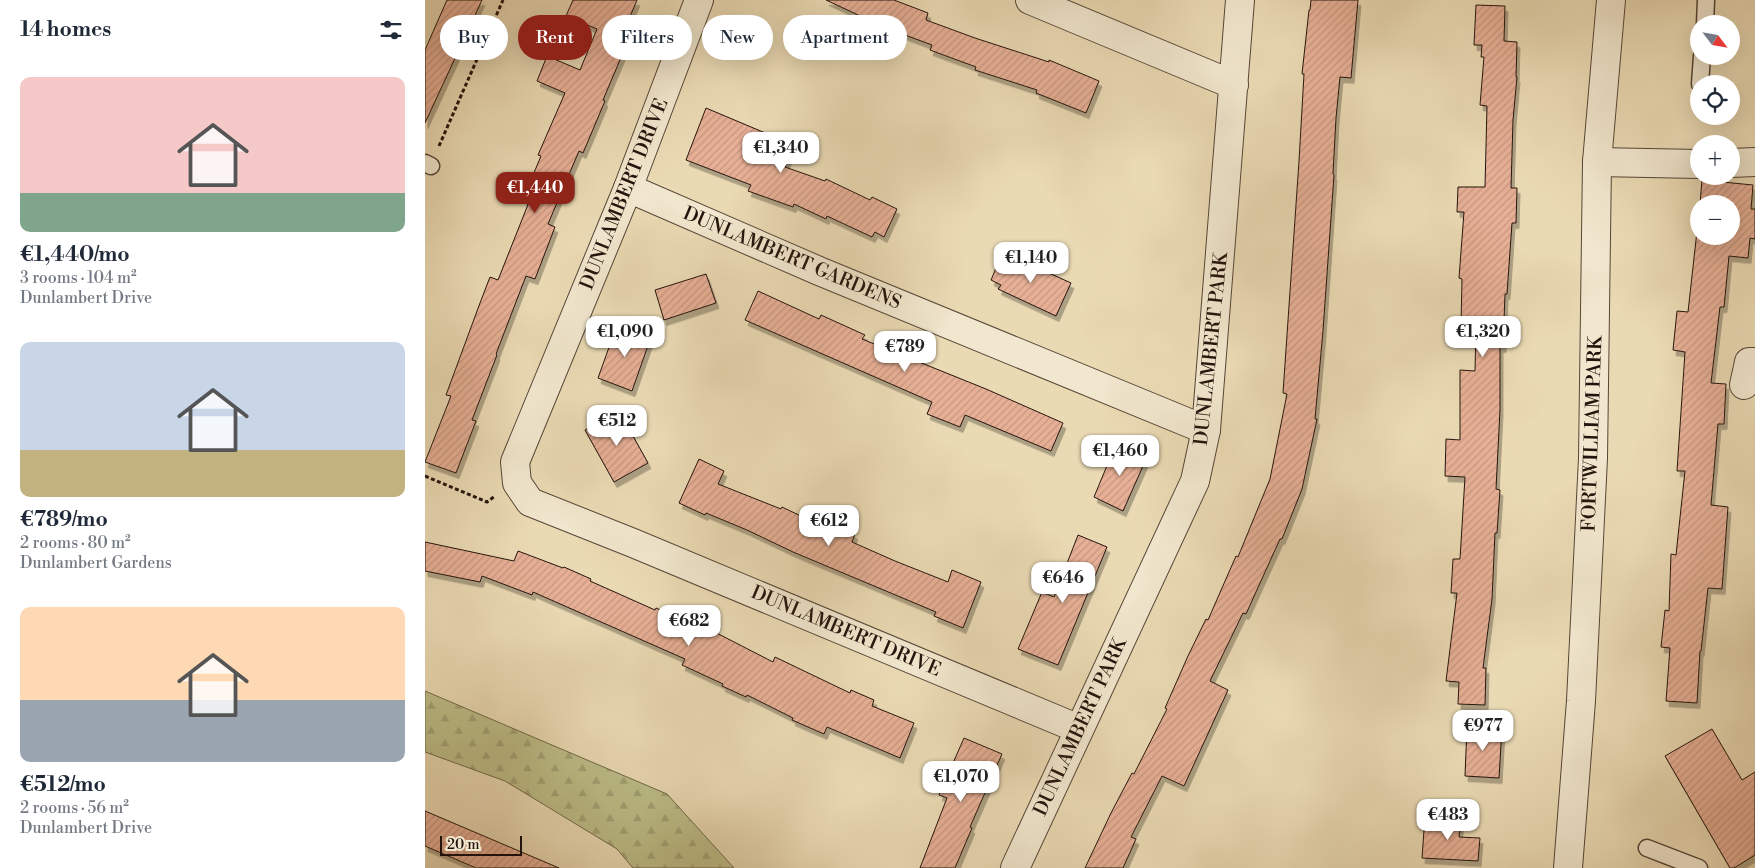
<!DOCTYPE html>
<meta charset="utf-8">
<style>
:root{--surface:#fff;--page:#f2f2f3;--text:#1f2937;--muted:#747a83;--accent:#8f2418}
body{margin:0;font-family:"Libre Bodoni",serif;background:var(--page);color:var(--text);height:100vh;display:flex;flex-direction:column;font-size:19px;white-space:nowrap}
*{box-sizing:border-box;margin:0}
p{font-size:16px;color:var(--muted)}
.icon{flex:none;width:28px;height:28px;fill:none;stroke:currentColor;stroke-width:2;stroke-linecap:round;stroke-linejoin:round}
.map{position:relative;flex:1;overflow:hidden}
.panel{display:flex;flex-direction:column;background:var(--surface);width:425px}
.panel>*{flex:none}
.guide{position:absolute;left:15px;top:15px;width:475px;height:45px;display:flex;gap:10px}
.needle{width:32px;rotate:121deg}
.buttons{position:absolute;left:1265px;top:15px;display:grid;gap:10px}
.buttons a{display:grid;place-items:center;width:50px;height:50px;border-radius:50%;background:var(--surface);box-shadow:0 5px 20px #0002;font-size:25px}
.scale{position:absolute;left:15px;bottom:12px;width:82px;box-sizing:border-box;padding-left:5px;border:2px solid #25140d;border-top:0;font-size:14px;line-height:18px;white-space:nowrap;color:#25140d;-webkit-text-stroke:4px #f1e7ce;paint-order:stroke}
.price{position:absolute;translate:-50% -42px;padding:0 11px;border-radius:10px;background:#fff;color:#222;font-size:16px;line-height:32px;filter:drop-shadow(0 1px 2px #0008)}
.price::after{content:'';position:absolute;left:50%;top:30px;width:15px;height:11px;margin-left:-8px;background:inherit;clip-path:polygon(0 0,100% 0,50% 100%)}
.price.on{background:var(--accent);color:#fff}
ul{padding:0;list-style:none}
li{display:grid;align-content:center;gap:10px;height:265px;padding:0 20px}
li span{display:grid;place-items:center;height:155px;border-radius:10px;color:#555}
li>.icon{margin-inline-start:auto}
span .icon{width:90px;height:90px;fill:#fffc;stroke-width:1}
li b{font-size:21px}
h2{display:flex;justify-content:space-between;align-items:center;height:60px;padding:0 20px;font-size:21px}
.chip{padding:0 18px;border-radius:22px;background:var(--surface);box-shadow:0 5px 20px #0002;font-size:18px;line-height:45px}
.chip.on{background:var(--accent);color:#fff}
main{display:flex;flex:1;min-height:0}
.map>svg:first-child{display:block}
.forest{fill:url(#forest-firs);stroke:#71694b}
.building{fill:url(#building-hatch);stroke:#25140d;filter:url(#shadow)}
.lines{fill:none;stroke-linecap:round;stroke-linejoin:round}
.service-casing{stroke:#564637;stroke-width:19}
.minor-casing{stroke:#564637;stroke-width:30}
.tertiary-casing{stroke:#564637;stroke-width:30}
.path{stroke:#25140d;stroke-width:3;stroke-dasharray:4 2.5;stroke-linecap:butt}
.service{stroke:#f1e7ce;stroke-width:16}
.minor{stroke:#f1e7ce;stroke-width:28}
.tertiary{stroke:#f1e7ce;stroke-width:28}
.labels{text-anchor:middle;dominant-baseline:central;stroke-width:4;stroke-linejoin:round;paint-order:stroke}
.street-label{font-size:19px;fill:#25140d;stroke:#f1e7ce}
</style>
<main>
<section class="panel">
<h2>14 homes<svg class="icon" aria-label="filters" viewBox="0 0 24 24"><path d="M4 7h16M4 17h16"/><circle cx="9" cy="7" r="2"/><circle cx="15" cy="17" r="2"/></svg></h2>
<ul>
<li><span style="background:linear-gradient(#f6c9c9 75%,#7fa58c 0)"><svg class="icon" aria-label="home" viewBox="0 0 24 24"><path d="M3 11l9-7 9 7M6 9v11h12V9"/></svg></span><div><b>€1,440/mo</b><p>3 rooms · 104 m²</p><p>Dunlambert Drive</p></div></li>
<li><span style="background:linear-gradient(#c9d6e8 70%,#c2b280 0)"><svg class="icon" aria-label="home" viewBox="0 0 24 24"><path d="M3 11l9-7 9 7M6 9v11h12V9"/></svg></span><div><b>€789/mo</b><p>2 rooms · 80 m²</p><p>Dunlambert Gardens</p></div></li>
<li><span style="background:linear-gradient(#ffd9b3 60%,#9aa5b1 0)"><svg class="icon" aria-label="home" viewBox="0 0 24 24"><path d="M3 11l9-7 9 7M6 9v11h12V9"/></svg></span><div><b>€512/mo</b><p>2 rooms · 56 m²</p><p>Dunlambert Drive</p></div></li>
</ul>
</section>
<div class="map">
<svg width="1330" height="868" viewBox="0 0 1330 868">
<defs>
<pattern id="forest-firs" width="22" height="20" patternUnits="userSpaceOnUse" patternTransform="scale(1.25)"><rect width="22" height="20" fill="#bdbe89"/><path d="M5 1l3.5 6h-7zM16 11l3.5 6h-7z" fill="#a2a275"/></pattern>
<pattern id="building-hatch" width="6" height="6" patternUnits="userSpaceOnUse" patternTransform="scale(1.25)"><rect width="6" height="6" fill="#e7b096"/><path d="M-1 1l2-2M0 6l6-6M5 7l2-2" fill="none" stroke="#c69680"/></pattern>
<filter id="shadow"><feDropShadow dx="3" dy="5.5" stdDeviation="0" flood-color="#0004"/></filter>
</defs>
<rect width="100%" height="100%" fill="#eadab4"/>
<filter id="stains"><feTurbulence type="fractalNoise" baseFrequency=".004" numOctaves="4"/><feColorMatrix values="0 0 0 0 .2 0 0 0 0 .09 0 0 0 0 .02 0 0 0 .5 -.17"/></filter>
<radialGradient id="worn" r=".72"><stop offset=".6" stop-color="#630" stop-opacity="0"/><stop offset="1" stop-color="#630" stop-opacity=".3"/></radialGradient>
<polygon class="forest" points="0,691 242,794 309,868 208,868 192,849 80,781 0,752"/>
<g class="building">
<polygon points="22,0 57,0 0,123 0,50"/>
<polygon points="148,0 212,0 199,31 206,34 178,100 180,101 158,153 154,151 123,224 130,227 110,279 101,276 71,354 72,355 47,420 51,421 31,473 0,462 26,396 21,395 55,303 65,277 73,280 104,202 98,199 116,156 113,155 140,93 112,81 122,56 155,70 172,29 141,16"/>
<polygon points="401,0 469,0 503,13 501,20 550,38 624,62 624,60 674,81 661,113 611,93 612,90 550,70 551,67 505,50 507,45 461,28"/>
<polygon points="886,0 933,0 926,78 915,77 911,118 908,174 909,175 898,331 890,419 892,419 877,489 857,539 855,539 821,614 818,613 785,681 803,690 759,786 737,776 706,837 711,839 698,868 660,868 686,813 707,773 709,774 742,709 740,708 763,656 781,619 783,620 811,556 813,557 845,479 862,394 858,393 874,161 879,74 877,74 884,10 885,10"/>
<polygon points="1051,5 1080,6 1079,41 1092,42 1091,77 1092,77 1088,120 1086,188 1092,188 1091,223 1087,223 1082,294 1080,294 1078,347 1075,347 1075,410 1071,489 1075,490 1072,533 1070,533 1067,599 1058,668 1061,668 1060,705 1033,704 1034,682 1021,681 1032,593 1026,593 1028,559 1035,559 1040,477 1020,476 1021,439 1035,440 1035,370 1050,371 1051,326 1036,326 1037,279 1034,278 1039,212 1032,212 1033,187 1060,187 1062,106 1055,105 1059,57 1056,57 1057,45 1049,45"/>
<polygon points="281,108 345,135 345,133 370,142 360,167 400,181 401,179 445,200 447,197 472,209 459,237 450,232 447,237 402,216 401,219 369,204 368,207 323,191 326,185 261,160"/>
<polygon points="1277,180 1328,185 1326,209 1330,209 1330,239 1325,238 1323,258 1304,256 1299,307 1295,307 1286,383 1301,384 1299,424 1293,424 1286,505 1303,507 1297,589 1283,588 1276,651 1275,651 1272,703 1241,701 1245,648 1236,647 1240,610 1244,611 1246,554 1251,555 1260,471 1252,471 1260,352 1248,350 1252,311 1263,312 1274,213 1274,236 1306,236 1306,204 1275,204"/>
<polygon points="578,252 646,283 631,316 573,289 576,285 566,280"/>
<polygon points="281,274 291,303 239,320 230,290"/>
<polygon points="333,291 394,319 396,315 440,335 437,339 561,389 638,423 626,451 540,415 535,427 502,414 507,402 320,320"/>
<polygon points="192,325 226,337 207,391 173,378"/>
<polygon points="194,411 223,463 189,482 160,430"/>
<polygon points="691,444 722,457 698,511 669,497"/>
<polygon points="274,459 299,471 293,484 356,509 357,507 401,528 404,522 430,534 427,542 470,561 523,582 527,570 556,582 538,628 509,616 511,612 368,552 322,530 281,513 280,515 254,503"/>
<polygon points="653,535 682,547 633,665 593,649 617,592 629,597"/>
<polygon points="0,542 89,561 93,551 138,568 139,567 166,579 165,581 230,610 231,608 275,628 276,625 348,662 350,657 425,693 426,690 449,700 447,706 489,723 475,758 402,727 399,734 367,720 368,718 322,695 321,697 297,686 298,684 257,665 260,659 108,592 107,595 57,576 55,582 0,571"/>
<polygon points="1042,727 1077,728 1074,778 1040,776"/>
<polygon points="1287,729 1317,780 1330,772 1330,855 1309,868 1305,868 1240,756"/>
<polygon points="539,738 577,754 545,827 547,828 530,868 495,868 522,798 514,795"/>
<polygon points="0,811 134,868 51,868 0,846"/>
<polygon points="1000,816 1036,819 1034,837 1055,838 1053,861 997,858"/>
</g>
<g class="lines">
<g class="service-casing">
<g id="service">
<polyline points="1280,24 1281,0"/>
<polyline points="1275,84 1277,56"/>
<polyline points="0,163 6,166"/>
<polyline points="1222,848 1274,868"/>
</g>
</g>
<g class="minor-casing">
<g id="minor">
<polyline points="274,0 203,188 90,462 92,483 105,502 208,543 654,729"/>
<polyline points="605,0 809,85"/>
<polyline points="1172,162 1274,164"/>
<polyline points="1306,163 1330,162"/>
<polyline points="203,188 394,271 781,430"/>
<polyline points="1319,385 1324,362 1330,362"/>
<polyline points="590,868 770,481 781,430 815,0"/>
</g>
</g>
<g class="tertiary-casing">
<polyline id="tertiary" points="1143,868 1156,701 1168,458 1172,162 1186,0"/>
</g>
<g class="path">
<polyline points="14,146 78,0"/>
<polyline points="0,476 62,502 70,496"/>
</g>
<use href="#service" class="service"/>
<use href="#minor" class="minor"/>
<use href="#tertiary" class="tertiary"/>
</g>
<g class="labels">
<g class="street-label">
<text transform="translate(199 194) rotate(-68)">DUNLAMBERT DRIVE</text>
<text transform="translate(367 258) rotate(23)">DUNLAMBERT GARDENS</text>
<text transform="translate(786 349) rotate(-84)">DUNLAMBERT PARK</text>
<text transform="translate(1167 434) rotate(-88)">FORTWILLIAM PARK</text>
<text transform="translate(421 631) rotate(23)">DUNLAMBERT DRIVE</text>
<text transform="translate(655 727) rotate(-65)">DUNLAMBERT PARK</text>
</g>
</g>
<rect width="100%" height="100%" filter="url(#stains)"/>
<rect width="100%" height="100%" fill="url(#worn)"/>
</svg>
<div class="buttons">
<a><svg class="needle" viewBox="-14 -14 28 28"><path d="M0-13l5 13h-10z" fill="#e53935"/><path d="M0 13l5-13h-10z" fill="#747a83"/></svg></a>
<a><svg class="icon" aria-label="locate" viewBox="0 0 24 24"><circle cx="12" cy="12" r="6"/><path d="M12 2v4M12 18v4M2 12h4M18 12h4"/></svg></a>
<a>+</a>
<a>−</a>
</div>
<div class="scale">20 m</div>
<b class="price" style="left:356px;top:174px">€1,340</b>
<b class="price on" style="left:110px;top:214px">€1,440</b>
<b class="price" style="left:606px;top:284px">€1,140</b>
<b class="price" style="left:200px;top:358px">€1,090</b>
<b class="price" style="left:1058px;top:358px">€1,320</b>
<b class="price" style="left:480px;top:373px">€789</b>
<b class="price" style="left:192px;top:447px">€512</b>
<b class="price" style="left:695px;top:477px">€1,460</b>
<b class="price" style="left:404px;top:547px">€612</b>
<b class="price" style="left:638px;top:604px">€646</b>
<b class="price" style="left:264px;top:647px">€682</b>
<b class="price" style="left:1058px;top:752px">€977</b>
<b class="price" style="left:536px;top:803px">€1,070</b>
<b class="price" style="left:1023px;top:841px">€483</b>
<div class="guide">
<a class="chip">Buy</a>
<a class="chip on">Rent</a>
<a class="chip">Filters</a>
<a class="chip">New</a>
<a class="chip">Apartment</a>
</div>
</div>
</main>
